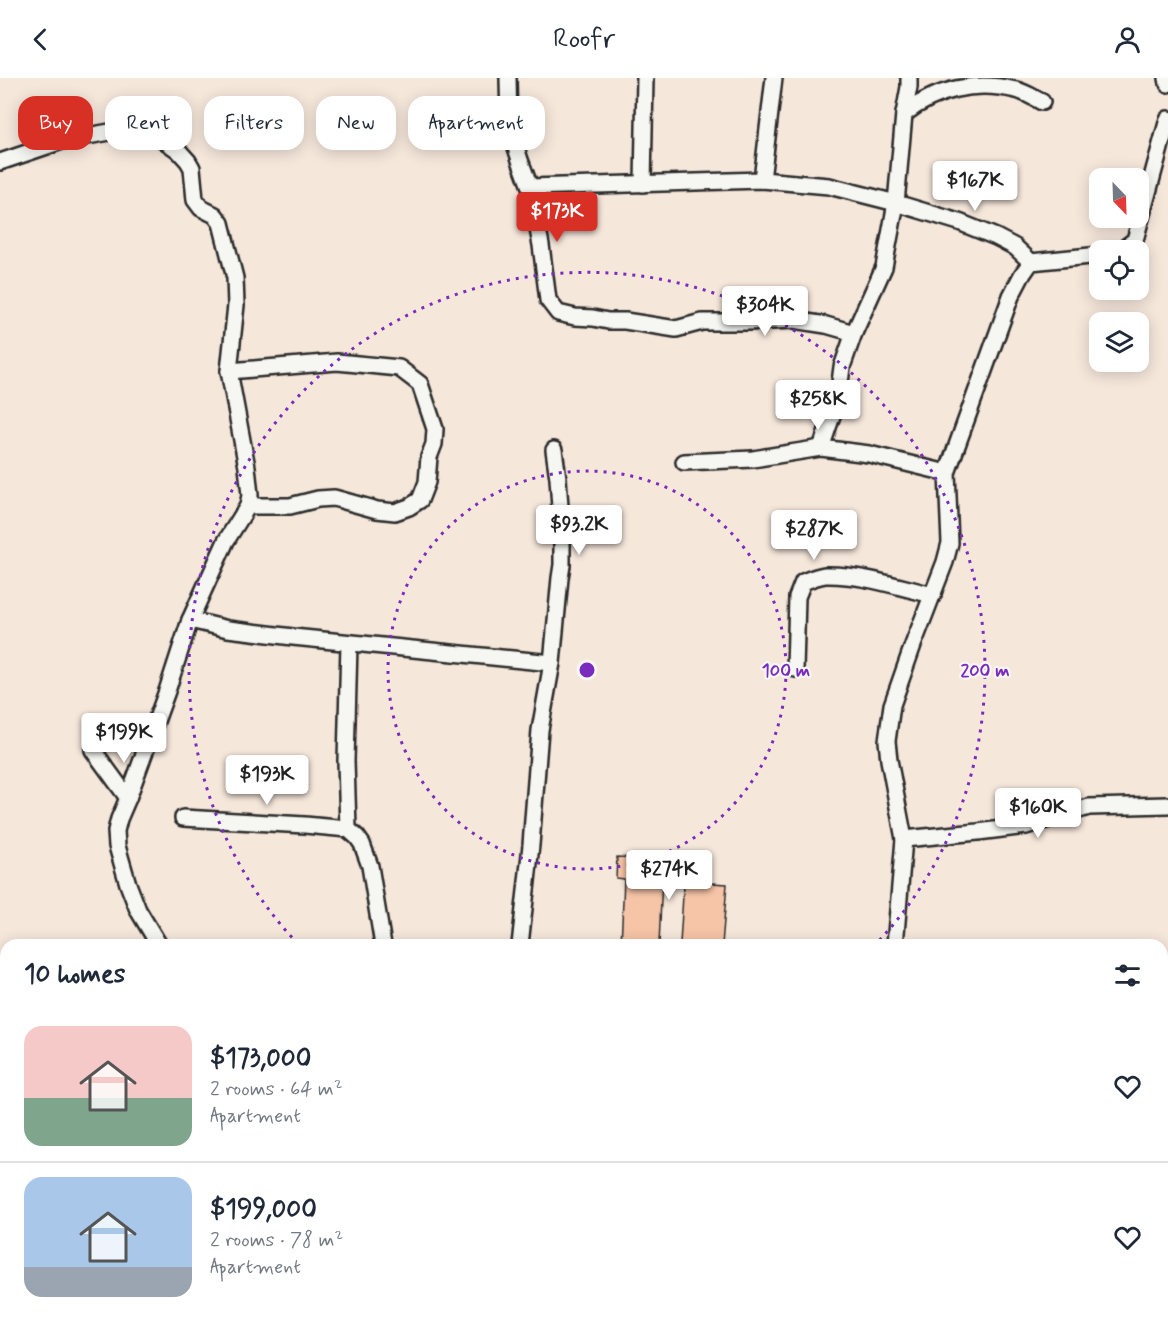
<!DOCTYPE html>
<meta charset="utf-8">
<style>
:root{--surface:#fff;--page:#f6f6f7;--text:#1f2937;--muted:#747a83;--line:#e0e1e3;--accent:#d93025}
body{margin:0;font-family:Mynerve,sans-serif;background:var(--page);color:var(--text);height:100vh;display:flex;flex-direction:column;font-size:22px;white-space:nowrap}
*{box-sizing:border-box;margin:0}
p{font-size:20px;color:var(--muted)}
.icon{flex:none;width:33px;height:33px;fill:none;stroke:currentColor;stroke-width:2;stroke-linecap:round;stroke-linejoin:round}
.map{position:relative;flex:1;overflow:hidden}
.side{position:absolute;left:0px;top:861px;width:1168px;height:384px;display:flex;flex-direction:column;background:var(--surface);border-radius:18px 18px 0 0;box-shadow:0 3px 15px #0003}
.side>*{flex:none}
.top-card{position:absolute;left:18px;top:18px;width:600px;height:54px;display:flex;gap:12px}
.needle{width:39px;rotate:157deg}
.buttons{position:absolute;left:1089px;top:90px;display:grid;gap:12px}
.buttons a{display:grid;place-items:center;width:60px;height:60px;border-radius:12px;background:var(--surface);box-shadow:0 3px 15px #0003;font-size:30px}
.price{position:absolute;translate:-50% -51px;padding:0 14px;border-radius:6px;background:#fff;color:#222;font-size:20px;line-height:39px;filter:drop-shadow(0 2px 3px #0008)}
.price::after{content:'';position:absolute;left:50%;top:36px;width:18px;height:14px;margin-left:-9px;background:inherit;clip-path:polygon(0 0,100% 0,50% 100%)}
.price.selected{background:var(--accent);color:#fff}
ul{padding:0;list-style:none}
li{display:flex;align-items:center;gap:18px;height:150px;padding:0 24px}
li+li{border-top:2px solid var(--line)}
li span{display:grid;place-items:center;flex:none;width:168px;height:120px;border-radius:18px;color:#555}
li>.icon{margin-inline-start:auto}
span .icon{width:72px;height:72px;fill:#fffc;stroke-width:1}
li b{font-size:26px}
h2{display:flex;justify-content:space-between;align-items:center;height:72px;padding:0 24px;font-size:26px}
.tag{padding:0 21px;border-radius:18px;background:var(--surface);box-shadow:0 3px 15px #0003;font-size:21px;line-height:54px}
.tag.selected{background:var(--accent);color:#fff}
header{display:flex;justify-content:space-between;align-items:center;height:78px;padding:0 24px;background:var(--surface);font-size:27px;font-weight:600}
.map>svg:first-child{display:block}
.building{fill:#f6c4a6;stroke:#2b2b2b;stroke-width:1.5}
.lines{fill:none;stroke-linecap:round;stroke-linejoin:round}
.lane-casing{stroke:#2b2b2b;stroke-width:12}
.street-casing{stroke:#2b2b2b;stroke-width:20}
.secondary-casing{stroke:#2b2b2b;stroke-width:27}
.lane{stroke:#f6f6f2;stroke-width:8}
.street{stroke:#f6f6f2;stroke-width:15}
.secondary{stroke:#f6f6f2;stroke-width:22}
.ring{fill:none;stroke:#7b2cbf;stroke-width:3;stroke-dasharray:3 6}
.centre{fill:#7b2cbf;stroke:#f6f6f2;stroke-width:3}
.ring-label{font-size:18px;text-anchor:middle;font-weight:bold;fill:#7b2cbf;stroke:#f6f6f2;stroke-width:4.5;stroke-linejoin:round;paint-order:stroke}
</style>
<header><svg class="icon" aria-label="back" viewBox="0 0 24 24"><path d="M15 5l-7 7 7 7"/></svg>Roofr<svg class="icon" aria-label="person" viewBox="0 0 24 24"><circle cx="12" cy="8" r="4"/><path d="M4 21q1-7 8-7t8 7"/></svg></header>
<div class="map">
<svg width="1168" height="1245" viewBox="0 0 1168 1245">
<rect width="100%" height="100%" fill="#f6e7db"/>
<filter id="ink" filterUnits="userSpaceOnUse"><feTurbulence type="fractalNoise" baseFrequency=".0167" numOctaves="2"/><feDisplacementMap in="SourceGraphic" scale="12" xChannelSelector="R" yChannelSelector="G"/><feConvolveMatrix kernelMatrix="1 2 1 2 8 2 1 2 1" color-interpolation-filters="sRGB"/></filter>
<g filter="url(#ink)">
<polygon class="building" points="657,777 696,779 695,804 727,806 722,867 680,866 684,801 662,800 659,867 621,867 624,801 616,800 617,779 657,781"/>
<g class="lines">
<g class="lane-casing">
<polyline id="lane" points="447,1245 451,1239"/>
</g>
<g class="street-casing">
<g id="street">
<polyline points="508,0 509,48 520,82 530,109 541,167 548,222 558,235 575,239 593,240 608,243 625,243 676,251 702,244 748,244 794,242 826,247 854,255"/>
<polyline points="1167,0 1168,6"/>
<path d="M904,36c32,-25 71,-34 112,-24 9,2 18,8 26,12"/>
<polyline points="0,84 65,62 121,52 140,52 161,60 178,72 188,83 192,90 195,122 201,130 215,137 221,145 235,200 236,227 229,293 247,389 250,417 248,428 226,463 190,542 167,613 128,720 119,741 116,753 117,768 128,806 138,832 159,867"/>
<polyline points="762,102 774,0"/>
<polyline points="643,106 645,0"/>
<polyline points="530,109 762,102 829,108 896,125 959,144 996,159 1015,169 1031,184"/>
<polyline points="1122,172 1135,162 1168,41"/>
<polyline points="229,293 337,284 399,290 420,306 435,351 434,366 429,379 427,404 420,422 409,429 395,434 377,432 334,420 318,421 290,428 248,428"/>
<polyline points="821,370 838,320 842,289 854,255 884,189 896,125 904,36 909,9 909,0"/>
<polyline points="684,384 753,381 821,370 869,376 947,395"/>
<polyline points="190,542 228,551 293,559 552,585"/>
<polyline points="349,566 346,683 348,751 357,759 362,766 370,788 383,867"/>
<path d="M795,591l2,-72 6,-15c7,-3 14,-6 22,-7 37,-1 73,12 108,20"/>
<polyline points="93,672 128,720"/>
<polyline points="183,740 305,747 348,751"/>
<polyline points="904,761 978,754 1026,748 1089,729 1168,727"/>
<polyline points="520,867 531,767 540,652 552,585 560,500 562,487 562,458 558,400 554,372"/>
<polyline points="895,867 904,761 889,682 887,663 892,627 913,567 945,484 950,465 947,395 1011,218 1022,197 1031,184 1100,177"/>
<polyline points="1162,1125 1168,1124"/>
<polyline points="864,1239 864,1245"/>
<polyline points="1053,1239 1054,1245"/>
<polyline points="611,1245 612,1239"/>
</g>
</g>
<g class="secondary-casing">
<g id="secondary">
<polyline points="1162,941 1168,940"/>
<polyline points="162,1245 188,1239"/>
</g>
</g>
<use href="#lane" class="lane"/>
<use href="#street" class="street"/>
<use href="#secondary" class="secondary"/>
</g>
</g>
<g class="ring">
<circle cx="587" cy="592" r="199"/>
<path d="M298 866A398 398 0 1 1 876 866"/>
</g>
<circle cx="587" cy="592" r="9" class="centre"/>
<g class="ring-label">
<text x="786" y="598">100 m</text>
<text x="985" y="598">200 m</text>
</g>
</svg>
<div class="buttons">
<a><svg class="needle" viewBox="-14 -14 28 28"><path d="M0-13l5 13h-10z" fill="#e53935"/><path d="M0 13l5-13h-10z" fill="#747a83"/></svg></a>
<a><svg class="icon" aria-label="locate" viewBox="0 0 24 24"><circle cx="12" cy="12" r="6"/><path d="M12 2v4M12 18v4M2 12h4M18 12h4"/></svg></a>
<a><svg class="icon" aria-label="layers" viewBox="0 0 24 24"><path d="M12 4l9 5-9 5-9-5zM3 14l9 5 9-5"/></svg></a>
</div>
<b class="price" style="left:975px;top:134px">$167K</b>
<b class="price selected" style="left:557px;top:165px">$173K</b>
<b class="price" style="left:765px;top:259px">$304K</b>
<b class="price" style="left:818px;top:353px">$258K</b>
<b class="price" style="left:579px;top:478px">$93.2K</b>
<b class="price" style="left:814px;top:483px">$287K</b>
<b class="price" style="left:124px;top:686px">$199K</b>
<b class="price" style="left:267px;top:728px">$193K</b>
<b class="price" style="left:1038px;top:761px">$160K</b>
<b class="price" style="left:669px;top:823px">$274K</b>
<div class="top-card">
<a class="tag selected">Buy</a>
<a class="tag">Rent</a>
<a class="tag">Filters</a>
<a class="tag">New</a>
<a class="tag">Apartment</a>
</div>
<section class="side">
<h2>10 homes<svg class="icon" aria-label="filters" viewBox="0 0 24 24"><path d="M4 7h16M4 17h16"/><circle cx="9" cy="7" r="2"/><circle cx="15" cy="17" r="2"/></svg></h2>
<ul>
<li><span style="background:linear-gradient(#f6c9c9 60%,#7fa58c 0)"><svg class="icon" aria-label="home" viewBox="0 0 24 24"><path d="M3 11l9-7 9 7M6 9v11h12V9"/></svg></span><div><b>$173,000</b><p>2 rooms · 64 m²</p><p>Apartment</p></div><svg class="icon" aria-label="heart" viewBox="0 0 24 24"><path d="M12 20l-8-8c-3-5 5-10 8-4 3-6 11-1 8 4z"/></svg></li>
<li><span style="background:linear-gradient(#a9c7e8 75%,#9aa5b1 0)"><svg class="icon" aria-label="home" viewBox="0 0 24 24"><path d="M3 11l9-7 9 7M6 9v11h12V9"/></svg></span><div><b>$199,000</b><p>2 rooms · 78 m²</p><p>Apartment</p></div><svg class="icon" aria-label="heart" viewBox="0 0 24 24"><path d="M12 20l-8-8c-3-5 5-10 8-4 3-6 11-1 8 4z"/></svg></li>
</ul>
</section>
</div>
